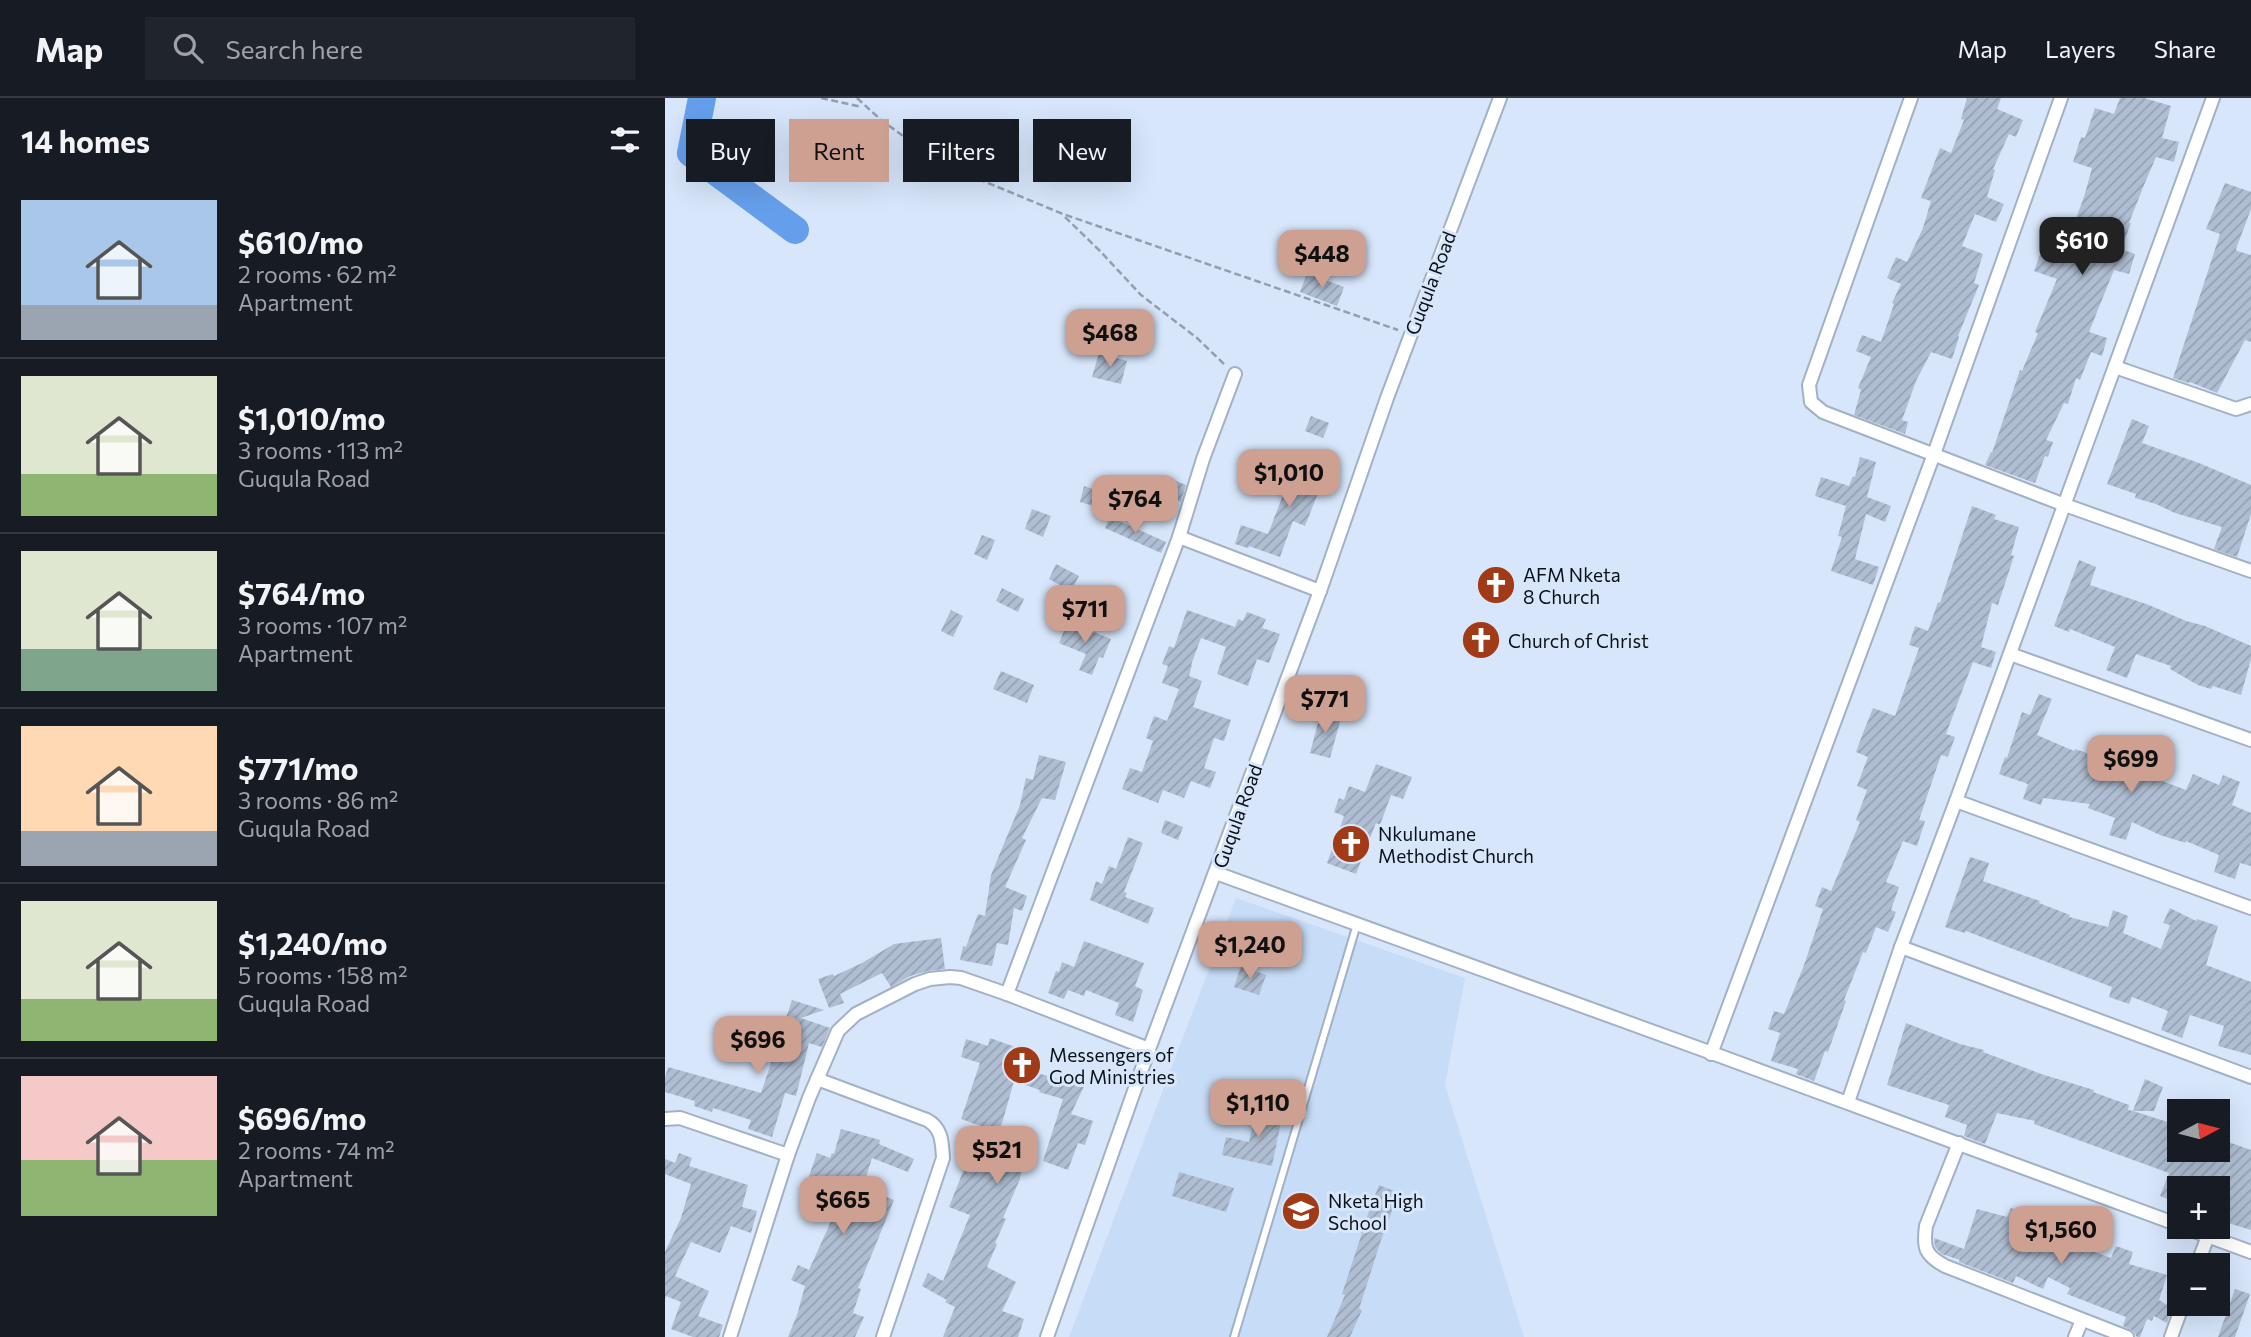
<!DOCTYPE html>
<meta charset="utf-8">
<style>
:root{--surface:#171b24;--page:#20242c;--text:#f1f3f6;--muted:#9ea1a6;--line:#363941;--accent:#cda092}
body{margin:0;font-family:Commissioner,sans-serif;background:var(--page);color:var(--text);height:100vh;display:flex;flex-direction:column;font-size:26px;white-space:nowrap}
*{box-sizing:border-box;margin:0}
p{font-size:23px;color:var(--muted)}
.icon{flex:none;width:38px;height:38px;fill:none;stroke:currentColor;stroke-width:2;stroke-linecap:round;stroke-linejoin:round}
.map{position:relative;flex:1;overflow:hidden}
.sheet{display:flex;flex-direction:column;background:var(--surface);width:665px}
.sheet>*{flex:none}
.guide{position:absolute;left:21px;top:21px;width:665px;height:63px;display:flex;gap:14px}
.needle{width:46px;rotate:83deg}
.tools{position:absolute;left:1502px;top:1001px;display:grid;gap:14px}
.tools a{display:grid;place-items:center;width:63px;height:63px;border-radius:0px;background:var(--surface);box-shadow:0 7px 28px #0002;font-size:35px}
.price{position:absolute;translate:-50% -60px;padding:0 16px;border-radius:14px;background:var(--accent);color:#111;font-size:23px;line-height:46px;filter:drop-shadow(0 2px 4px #0008)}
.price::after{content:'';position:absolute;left:50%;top:42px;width:21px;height:16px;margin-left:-10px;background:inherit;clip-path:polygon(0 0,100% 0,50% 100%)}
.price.selected{background:#222;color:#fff}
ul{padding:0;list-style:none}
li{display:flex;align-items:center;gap:21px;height:175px;padding:0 21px}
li+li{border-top:2px solid var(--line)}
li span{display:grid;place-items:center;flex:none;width:196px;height:140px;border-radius:0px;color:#555}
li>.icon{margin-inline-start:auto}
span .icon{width:84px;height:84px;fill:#fffc;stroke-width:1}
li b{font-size:30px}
h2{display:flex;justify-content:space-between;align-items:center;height:84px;padding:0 21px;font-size:30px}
.chip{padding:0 24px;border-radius:0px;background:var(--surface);box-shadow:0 7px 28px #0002;font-size:24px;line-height:63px}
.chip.selected{background:var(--accent);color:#111}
header{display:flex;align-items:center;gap:42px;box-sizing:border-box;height:98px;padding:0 35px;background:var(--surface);border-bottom:2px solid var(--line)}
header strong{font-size:33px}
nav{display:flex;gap:38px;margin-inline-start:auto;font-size:24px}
.search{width:490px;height:63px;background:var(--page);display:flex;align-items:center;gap:18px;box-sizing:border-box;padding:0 24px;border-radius:0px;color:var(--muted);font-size:26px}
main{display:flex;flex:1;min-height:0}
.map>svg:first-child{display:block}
.built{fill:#c7dcf6}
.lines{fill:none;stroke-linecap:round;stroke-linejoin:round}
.river{stroke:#659feb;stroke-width:28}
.building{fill:url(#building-hatch)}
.lane-casing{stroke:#a2b1c5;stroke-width:10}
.street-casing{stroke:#a2b1c5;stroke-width:16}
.path{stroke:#939fb0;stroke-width:2.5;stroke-dasharray:7 3.5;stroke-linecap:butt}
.lane{stroke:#fff;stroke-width:6}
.street{stroke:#fff;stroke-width:12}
.labels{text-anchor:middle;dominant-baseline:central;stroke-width:6;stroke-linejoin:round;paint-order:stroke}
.street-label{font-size:19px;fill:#0b1118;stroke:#d7e6fb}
.poi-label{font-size:19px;fill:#0b1118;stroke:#d7e6fb;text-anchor:start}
</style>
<header>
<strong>Map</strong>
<div class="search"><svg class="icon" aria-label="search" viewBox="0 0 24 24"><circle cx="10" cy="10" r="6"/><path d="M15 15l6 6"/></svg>Search here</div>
<nav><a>Map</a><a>Layers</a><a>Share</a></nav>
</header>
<main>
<section class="sheet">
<h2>14 homes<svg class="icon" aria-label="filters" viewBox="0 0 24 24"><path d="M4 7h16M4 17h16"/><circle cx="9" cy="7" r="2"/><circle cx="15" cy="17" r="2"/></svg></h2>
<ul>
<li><span style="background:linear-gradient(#a9c7e8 75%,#9aa5b1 0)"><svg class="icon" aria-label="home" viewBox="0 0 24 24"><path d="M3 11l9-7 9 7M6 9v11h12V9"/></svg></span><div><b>$610/mo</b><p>2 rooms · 62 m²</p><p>Apartment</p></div></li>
<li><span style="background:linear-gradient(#dfe7d0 70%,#8fb573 0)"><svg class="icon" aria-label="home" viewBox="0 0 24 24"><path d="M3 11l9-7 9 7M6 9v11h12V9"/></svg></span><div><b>$1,010/mo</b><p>3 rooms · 113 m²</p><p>Guqula Road</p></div></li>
<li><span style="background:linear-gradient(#dfe7d0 70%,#7fa58c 0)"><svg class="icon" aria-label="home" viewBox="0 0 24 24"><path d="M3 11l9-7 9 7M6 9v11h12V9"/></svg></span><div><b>$764/mo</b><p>3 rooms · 107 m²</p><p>Apartment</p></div></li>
<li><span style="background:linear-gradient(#ffd9b3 75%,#9aa5b1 0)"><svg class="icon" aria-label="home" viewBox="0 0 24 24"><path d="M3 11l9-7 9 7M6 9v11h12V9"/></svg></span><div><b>$771/mo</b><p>3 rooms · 86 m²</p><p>Guqula Road</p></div></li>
<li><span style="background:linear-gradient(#dfe7d0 70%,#8fb573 0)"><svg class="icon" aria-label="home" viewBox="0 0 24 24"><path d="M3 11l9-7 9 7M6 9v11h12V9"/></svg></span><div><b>$1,240/mo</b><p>5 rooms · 158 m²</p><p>Guqula Road</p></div></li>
<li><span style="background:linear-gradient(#f6c9c9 60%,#8fb573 0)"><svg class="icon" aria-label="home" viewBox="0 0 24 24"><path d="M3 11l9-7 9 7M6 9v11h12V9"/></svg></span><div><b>$696/mo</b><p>2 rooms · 74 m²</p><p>Apartment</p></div></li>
</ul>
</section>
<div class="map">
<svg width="1586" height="1239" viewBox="0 0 1586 1239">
<defs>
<pattern id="building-hatch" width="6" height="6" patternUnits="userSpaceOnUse" patternTransform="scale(1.75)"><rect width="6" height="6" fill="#afbed2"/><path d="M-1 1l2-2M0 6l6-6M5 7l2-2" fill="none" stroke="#95a2b4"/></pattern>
</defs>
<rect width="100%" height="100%" fill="#d7e6fb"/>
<polygon class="built" points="571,800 800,880 780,987 859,1239 404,1239"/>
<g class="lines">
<polyline class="river" points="37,0 26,55 130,132"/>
</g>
<g class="building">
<polygon points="1302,0 1336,0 1332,11 1358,22 1351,39 1344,36 1328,71 1330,72 1322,99 1339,106 1331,124 1310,116 1297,148 1318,156 1309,185 1314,187 1293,238 1294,239 1287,261 1266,254 1251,283 1237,322 1243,324 1240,336 1189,317 1196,292 1193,290 1206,259 1191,253 1197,237 1216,244 1229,206 1227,205 1236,186 1222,180 1231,159 1242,164 1258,130 1266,103 1256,100 1275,50 1286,55 1299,22 1296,21"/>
<polygon points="1455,0 1479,0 1506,8 1497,40 1514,44 1509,64 1491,59 1479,87 1464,125 1466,125 1456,151 1470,156 1464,176 1449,172 1424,234 1442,240 1437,258 1426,254 1415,282 1411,280 1403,306 1399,305 1381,342 1388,344 1383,359 1380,358 1370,385 1320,367 1326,354 1327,355 1355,272 1357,273 1373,235 1370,234 1392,181 1369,173 1376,154 1396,161 1419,99 1427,70 1408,64 1416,39 1420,40 1430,10 1449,16"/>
<polygon points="1560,85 1586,94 1586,111 1571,151 1572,153 1586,157 1586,244 1580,242 1552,295 1525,284 1524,285 1508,280 1555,136 1541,131"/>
<polygon points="642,175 679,189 672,208 635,194"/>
<polygon points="434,255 462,263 456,286 427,279"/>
<polygon points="646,318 664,325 658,340 640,333"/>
<polygon points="1467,321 1484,328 1477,345 1534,365 1586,387 1586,416 1572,459 1549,451 1557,429 1510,415 1491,406 1470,400 1471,396 1442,386"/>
<polygon points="1195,359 1211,364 1202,399 1226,408 1220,424 1201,416 1190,461 1214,469 1208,487 1166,473 1177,439 1173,438 1181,408 1150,398 1156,379 1184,388 1188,378 1190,379"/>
<polygon points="629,362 668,376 662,393 655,390 640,428 628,423 615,459 584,448 583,450 570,446 576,427 603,436 625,379 623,378"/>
<polygon points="511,383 521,387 516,404 504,399"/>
<polygon points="419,388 440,395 436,410 415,404"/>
<polygon points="1307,408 1331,417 1329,421 1354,429 1346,457 1349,458 1333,507 1327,505 1316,549 1331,554 1326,570 1308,564 1281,636 1290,639 1283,659 1276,657 1254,722 1260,723 1252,748 1238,743 1221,784 1234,789 1226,812 1231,814 1223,834 1211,829 1201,855 1198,854 1179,902 1181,903 1163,954 1160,953 1149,983 1131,976 1133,971 1106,963 1115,935 1103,931 1109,913 1119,916 1138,870 1158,811 1150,808 1157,789 1166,793 1195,724 1191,722 1202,692 1192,688 1203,659 1191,654 1198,635 1208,610 1230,618 1254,550 1244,547 1250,528 1263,533 1273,504 1275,505"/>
<polygon points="367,411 386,418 378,439 360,431"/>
<polygon points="445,419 501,444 496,455 440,430"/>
<polygon points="317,437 330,442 322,462 309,456"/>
<polygon points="1414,462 1431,469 1425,487 1484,507 1521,523 1540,528 1586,548 1586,561 1576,597 1548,588 1546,591 1533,587 1505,571 1506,568 1471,556 1462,580 1441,572 1450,549 1405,531 1404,534 1389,528"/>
<polygon points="391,466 414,478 406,493 384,481"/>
<polygon points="825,470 842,473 838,504 820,501"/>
<polygon points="337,490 359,501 353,514 331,503"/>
<polygon points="286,512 298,518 288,539 276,533"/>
<polygon points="522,512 570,529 573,521 578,523 582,514 601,521 597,530 615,536 604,565 592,561 583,588 552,576 561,549 536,540 526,567 527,567 524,578 537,583 528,609 566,622 559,643 549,640 539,670 551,674 545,690 526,683 519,700 498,692 493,705 457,691 465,670 477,674 488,643 481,640 489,618 502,623 514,591 497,585 503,568 497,566 504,548 509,550"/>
<polygon points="403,523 446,541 438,560 434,559 427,577 414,572 421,556 394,545"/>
<polygon points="812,532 825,536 820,552 807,548"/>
<polygon points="336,573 369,587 362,605 328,591"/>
<polygon points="1374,596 1387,601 1372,637 1409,653 1410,651 1428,657 1521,692 1528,676 1554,687 1558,677 1575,684 1567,707 1586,715 1586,768 1575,765 1570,781 1549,774 1554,757 1521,743 1521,745 1495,737 1467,724 1461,742 1444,737 1450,720 1423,710 1425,706 1378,700 1376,707 1358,701 1363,686 1334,676 1340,659 1342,660 1357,614 1365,617"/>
<polygon points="656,614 676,620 665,660 645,655"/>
<polygon points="374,657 401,664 390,702 377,700 357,740 361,742 340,789 362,798 357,813 349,810 343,847 332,845 327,868 295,862 298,848 301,849 313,816 320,818 326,777 355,707 361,680 368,682"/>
<polygon points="711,666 747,679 738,701 726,697 715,727 711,725 691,776 662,765 679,718 669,714 674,700 679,702 684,688 700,694"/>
<polygon points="500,722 518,729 513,742 496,735"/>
<polygon points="463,739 478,745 459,794 462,795 460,799 489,810 483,826 425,802 431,783 437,786 444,768 451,771"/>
<polygon points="1305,759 1324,765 1318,783 1375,803 1374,805 1405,817 1404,819 1443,829 1448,812 1463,818 1458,835 1496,851 1505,827 1498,825 1505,810 1531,823 1532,821 1553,828 1541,867 1586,884 1586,957 1553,948 1559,928 1525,917 1517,940 1496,932 1503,913 1467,899 1464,906 1444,899 1447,889 1301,833 1300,835 1280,829"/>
<polygon points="276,840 280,871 263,873 245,878 226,889 217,875 175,896 179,905 164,910 153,881 168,876 169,878 197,865 229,846"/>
<polygon points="419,843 479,865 470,888 478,892 468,924 450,917 454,905 421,892 419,898 403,892 399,901 383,895 391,873 394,874 397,864 409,869"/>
<polygon points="576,868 601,877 594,897 569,889"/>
<polygon points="127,902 159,912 136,920 165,930 157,949 144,945 131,998 120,995 107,1039 83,1031 86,1022 48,1010 47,1014 29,1008 30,1003 0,994 0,980 3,969 96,995"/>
<polygon points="1241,925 1295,946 1319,952 1318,954 1376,976 1429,992 1428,994 1464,1007 1463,1012 1468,1013 1480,981 1498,989 1489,1013 1468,1013 1512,1027 1504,1052 1552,1052 1552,1040 1586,1052 1586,1132 1563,1125 1559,1135 1552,1132 1552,1090 1540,1090 1524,1085 1522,1090 1514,1090 1514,1105 1495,1098 1504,1075 1369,1026 1370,1023 1332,1015 1320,1046 1299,1038 1302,1027 1280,1019 1284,1007 1222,987"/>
<polygon points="325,940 353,950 354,947 371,953 365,973 401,983 404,976 421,984 406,1016 428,1023 420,1047 413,1045 403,1072 378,1063 398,1001 374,994 375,992 349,983 338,1022 326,1052 342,1058 359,1061 355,1081 338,1120 341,1121 330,1145 332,1146 322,1169 351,1184 337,1213 359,1221 353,1239 278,1239 290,1209 280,1204 282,1202 257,1188 263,1175 278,1183 305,1117 284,1109 316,1028 296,1021 315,965 296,959 301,941 323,948"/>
<polygon points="592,1008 618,1014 607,1068 557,1057 561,1039 584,1044"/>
<polygon points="176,1031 215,1042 214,1046 249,1061 243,1074 207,1060 198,1089 229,1102 193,1190 196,1191 188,1215 199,1219 190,1239 123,1239 132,1217 140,1188 126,1182 133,1167 144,1172 172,1110 156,1105 157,1103 138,1096 152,1055 165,1060 167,1055 169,1056"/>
<polygon points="14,1055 27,1060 24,1068 83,1087 77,1109 92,1113 86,1135 66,1128 55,1155 26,1144 10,1178 44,1193 33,1218 58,1227 54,1239 28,1239 6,1231 16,1204 1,1198 0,1201 0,1154 16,1120 26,1086 0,1076 0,1061 10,1065"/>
<polygon points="514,1074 569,1090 561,1114 507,1098"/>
<polygon points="714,1087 734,1095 716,1142 694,1211 697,1212 685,1239 662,1239 680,1197 677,1196 697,1135 696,1135"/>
<polygon points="1346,1110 1399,1131 1394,1141 1446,1160 1451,1148 1468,1154 1464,1166 1502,1177 1494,1202 1507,1210 1502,1225 1489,1218 1487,1223 1482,1221 1475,1239 1472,1239 1468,1233 1458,1228 1461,1219 1402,1196 1405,1190 1383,1179 1378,1191 1351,1178 1348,1185 1294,1164 1295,1162 1277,1156 1270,1149 1269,1140 1299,1151 1312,1111 1342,1119"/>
<polygon points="1570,1191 1585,1196 1570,1239 1553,1239"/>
</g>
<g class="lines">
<g class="lane-casing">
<polyline id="lane" points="569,1239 692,826"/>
</g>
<g class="street-casing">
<g id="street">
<polyline points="1246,0 1144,287 1146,304 1158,314 1400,407 1586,473"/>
<polyline points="1450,269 1571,311 1586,306"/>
<polyline points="514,439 538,361 570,276"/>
<polyline points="1345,556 1586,642"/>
<polyline points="1291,703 1586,810"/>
<path d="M551,775c321,116 643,233 963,352"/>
<polyline points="1236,849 1586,979"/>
<polyline points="342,896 514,439 655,493"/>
<polyline points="1046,956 1269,356 1396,0"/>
<path d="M152,981l110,41c15,8 15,22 16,38l-60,179"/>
<polyline points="1183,1004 1236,849 1291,703 1548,0"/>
<polyline points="0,1021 15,1020 123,1057"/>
<path d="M1294,1045l-33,83c-3,22 -1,29 19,40l182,71"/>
<polyline points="1518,1129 1586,1154"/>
<polyline points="1532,1167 1543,1138"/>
<polyline points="65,1239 123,1057 144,1000 173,933 191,916 250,886 265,881 285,879 296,880 342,896 484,951"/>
<polyline points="382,1239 484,951 655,493 722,300 835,0"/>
<polyline points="1410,1239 1417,1222"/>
<polyline points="1506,1239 1518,1206"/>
</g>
</g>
<g class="path">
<polyline points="156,0 197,9"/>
<polyline points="192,0 216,22 277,66 398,116 733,232"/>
<polyline points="400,119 435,153 476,197 532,240 559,266"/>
</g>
<use href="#lane" class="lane"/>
<use href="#street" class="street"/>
</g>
<defs>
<g id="church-disc" transform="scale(2.0125)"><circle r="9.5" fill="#a13a17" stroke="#d7e6fb"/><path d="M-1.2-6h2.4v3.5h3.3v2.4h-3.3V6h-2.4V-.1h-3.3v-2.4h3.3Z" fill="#fff"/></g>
<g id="school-disc" transform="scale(2.0125)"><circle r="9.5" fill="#a13a17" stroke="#d7e6fb"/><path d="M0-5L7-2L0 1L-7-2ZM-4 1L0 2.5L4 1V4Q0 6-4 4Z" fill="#fff"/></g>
</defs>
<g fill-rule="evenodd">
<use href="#church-disc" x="831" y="487"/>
<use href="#church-disc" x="816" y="542"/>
<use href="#church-disc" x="686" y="746"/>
<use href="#church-disc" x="357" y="967"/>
<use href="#school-disc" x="636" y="1113"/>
</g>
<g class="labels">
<g class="street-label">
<text transform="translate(765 185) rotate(-69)">Guqula Road</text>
<text transform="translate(572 718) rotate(-70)">Guqula Road</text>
</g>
<g class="poi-label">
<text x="858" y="476">AFM Nketa<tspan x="858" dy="22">8 Church</tspan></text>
<text x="843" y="542">Church of Christ</text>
<text x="713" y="735">Nkulumane<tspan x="713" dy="22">Methodist Church</tspan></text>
<text x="384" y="956">Messengers of<tspan x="384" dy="22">God Ministries</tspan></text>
<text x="663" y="1102">Nketa High<tspan x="663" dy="22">School</tspan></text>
</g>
</g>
</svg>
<div class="tools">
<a><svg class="needle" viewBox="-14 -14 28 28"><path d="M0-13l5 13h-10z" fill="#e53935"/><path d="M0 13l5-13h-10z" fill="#9ea1a6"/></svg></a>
<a>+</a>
<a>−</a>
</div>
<b class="price selected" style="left:1417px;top:179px">$610</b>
<b class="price" style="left:657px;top:192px">$448</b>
<b class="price" style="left:445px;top:271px">$468</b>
<b class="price" style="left:624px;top:411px">$1,010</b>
<b class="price" style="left:470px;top:437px">$764</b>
<b class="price" style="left:420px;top:547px">$711</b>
<b class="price" style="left:660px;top:637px">$771</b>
<b class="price" style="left:1466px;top:697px">$699</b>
<b class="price" style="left:585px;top:883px">$1,240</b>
<b class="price" style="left:93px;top:978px">$696</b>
<b class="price" style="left:593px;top:1041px">$1,110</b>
<b class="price" style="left:332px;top:1088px">$521</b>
<b class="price" style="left:178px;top:1138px">$665</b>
<b class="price" style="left:1396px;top:1168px">$1,560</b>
<div class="guide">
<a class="chip">Buy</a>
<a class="chip selected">Rent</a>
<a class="chip">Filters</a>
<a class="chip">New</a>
</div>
</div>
</main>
